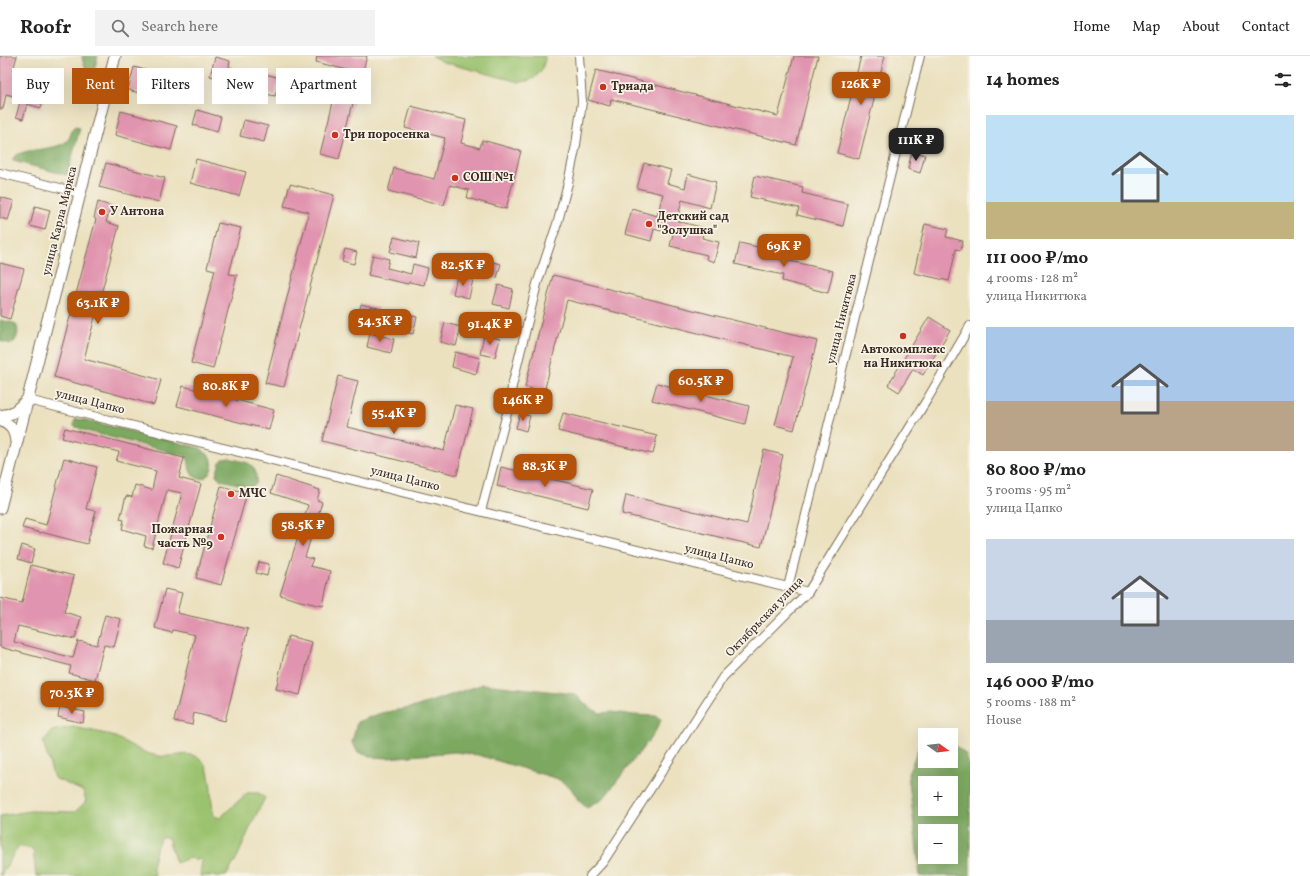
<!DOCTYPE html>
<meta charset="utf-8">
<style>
:root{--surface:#fff;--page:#f2f2f2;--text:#222;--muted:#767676;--line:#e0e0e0;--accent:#b45309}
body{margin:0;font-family:Vollkorn,serif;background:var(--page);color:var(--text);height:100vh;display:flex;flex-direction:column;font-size:15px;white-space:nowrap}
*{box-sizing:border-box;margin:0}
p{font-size:13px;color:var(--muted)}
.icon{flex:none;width:22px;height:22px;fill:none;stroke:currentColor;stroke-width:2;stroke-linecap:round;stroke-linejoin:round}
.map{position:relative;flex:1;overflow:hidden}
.details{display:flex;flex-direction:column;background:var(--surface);width:340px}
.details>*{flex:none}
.guide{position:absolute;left:12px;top:12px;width:380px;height:36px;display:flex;gap:8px}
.needle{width:26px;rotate:105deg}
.tools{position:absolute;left:918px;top:672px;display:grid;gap:8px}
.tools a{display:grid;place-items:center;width:40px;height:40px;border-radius:0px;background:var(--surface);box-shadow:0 4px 16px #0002;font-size:20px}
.price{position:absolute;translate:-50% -34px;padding:0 9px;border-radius:8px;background:var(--accent);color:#fff;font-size:13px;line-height:26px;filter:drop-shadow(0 1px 2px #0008)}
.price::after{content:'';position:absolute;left:50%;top:24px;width:12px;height:9px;margin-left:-6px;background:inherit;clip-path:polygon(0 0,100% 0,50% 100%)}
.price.current{background:#222;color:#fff}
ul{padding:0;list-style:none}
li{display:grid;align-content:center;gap:8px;height:212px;padding:0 16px}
li span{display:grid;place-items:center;height:124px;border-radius:0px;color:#555}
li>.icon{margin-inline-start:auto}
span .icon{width:72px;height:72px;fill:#fffc;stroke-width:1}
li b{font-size:17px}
h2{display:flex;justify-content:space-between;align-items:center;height:48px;padding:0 16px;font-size:17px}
.pill{padding:0 14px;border-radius:0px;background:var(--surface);box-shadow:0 4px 16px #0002;font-size:14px;line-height:36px}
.pill.current{background:var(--accent);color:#fff}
header{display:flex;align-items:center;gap:24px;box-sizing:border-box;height:56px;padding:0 20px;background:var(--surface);border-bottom:1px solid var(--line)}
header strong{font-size:19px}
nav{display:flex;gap:22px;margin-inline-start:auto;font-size:14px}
.search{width:280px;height:36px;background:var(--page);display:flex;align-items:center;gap:10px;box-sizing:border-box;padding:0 14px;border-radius:0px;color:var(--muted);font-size:15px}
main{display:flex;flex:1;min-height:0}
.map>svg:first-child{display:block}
.green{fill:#9bc26e;stroke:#6b7646}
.forest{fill:#7ca861;stroke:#5c6940;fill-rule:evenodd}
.building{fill:#e194af}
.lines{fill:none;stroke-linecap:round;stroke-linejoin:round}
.street-casing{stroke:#796a56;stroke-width:10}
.secondary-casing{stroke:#796a56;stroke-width:13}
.street{stroke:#fff;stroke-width:8}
.secondary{stroke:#fff;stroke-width:11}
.poi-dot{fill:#c8321e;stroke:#f7f3e8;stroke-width:1.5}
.labels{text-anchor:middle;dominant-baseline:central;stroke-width:3.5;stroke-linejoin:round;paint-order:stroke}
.poi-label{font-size:12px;font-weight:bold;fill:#3b2a1e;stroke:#f7f3e8;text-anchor:start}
.street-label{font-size:12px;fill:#3b2a1e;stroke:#f7f3e8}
</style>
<header>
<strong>Roofr</strong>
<div class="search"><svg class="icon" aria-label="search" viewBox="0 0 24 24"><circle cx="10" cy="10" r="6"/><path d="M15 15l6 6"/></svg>Search here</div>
<nav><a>Home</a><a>Map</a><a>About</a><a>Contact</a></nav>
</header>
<main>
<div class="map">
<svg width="970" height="820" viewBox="0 0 970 820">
<rect width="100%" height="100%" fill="#f7f3e8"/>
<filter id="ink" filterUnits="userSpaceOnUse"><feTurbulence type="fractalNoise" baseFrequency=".025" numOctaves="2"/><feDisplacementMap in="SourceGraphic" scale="8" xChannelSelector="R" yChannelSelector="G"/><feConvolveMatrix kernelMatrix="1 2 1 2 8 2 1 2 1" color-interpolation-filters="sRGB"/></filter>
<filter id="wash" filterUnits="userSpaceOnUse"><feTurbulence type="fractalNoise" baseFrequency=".012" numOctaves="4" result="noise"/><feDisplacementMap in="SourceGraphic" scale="16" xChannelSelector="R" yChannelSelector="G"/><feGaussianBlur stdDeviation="0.9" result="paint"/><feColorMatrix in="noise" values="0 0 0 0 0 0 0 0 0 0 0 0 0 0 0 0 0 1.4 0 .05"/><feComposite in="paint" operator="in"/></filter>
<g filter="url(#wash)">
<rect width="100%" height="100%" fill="#ebe1bf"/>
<g class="green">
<path d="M432,0h113v1c-1,15 -11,25 -26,25l-76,-20z"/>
<path d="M73,671c14,3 29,5 42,10 13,6 25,15 39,18 16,5 34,-7 48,5 11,11 8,41 12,56l6,2 27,-25h12l6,5 -12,23 -17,39 -10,16h-26l2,-16 -13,-2 -13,5 -8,-25 -6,-1 -5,8 -5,22 3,9h-119l-3,-27 -14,-3 -19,30v-60l30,-5 45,1 11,-11 -3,-10 -29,-13 -11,-36 9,-11z"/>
</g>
<g class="forest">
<polygon points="82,0 98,0 88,37 86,39 84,38 81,35 86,12 83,6"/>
<path d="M74,71l6,1 -13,47 -54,-14v-3c9,-11 41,-6 54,-17 4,-4 4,-10 7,-14z"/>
<path d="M0,264l14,3 3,3c2,7 0,15 -6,18l-11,-3z"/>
<path d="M76,363l9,1 115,28 11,9c2,6 2,13 -3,18 -5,5 -12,5 -16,-1 -4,-5 -2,-13 -6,-18l-100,-25 -12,-5v-4z"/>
<path d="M229,402c18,5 29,3 27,26l-5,3 -30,-7 -5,-5 4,-13 3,-3z"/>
<polygon points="483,628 575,638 590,652 600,657 612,656 634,659 656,660 661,663 659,669 653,679 603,743 587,752 578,744 571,732 558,723 478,699 455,696 388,702 371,701 358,696 352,687 357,666 381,657 415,651"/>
<path d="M925,685v20h26v-19l15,13 4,13v108h-50l-12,-102 13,-32zM925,727h26v26h-26zM925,775h26v26h-26z"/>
</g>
<g id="blocks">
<g class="building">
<polygon points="0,0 17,0 13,14 34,20 35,16 49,20 41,52 27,48 23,63 16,61 21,42 6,38 3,53 0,53"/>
<polygon points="317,0 367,0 362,18 316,6"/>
<polygon points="794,0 818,0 796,89 611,43 610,50 588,44 596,14 778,60"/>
<polygon points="861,0 885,0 859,103 837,97"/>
<polygon points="215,1 230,5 229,11 264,21 265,18 280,22 275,40 234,31 235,27 210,20"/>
<polygon points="134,11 191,26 185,49 128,34"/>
<polygon points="336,34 355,39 339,103 320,98"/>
<polygon points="411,50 466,64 461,87 480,92 482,84 521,95 506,153 467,142 469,134 450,129 444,149 388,135 394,112 434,123 445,82 405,72"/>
<polygon points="197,54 221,61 217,76 193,69"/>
<polygon points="121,55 177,70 171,94 115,79"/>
<polygon points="244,64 268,70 264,86 240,80"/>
<polygon points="912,95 925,99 920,117 908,113"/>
<polygon points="196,103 246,116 239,140 190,127"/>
<polygon points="106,107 165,122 159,146 99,131"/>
<polygon points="644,107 671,114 667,127 685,132 688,118 716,126 710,152 682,144 677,165 704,172 702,182 719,186 714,206 706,203 707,199 670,190 673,178 654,173 651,185 625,178 632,153 657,160 663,138 637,132"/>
<polygon points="755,120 803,131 802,137 848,148 843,170 797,159 799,152 750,141"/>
<polygon points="290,128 334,139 284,331 265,327 309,156 284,150"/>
<polygon points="0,141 14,145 8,164 0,162"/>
<polygon points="98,146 111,150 106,166 119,170 84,303 161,324 154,349 54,321 96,163 94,162"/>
<polygon points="35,150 50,154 45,174 30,170"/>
<polygon points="218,167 241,172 229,218 237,219 213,313 191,307 215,214 207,212"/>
<polygon points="925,168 948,173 946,181 963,185 961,194 956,193 949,225 914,217"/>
<polygon points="394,181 419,187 416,202 390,196"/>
<polygon points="740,187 788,198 786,204 833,215 828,237 782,225 783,219 735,208"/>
<polygon points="345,193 357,196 354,208 342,205"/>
<polygon points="373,199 389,203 387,212 411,218 413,208 428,212 424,229 409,226 408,228 368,219"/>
<polygon points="477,202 501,208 497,222 473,216"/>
<polygon points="0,207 24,213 10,263 0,260"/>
<polygon points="553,219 817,285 794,374 775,369 793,301 567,244 544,336 525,331"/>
<polygon points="457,220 473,224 469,242 453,238"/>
<polygon points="498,229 513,233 509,252 493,248"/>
<polygon points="361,248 378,252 373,270 357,266"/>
<polygon points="401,257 417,261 413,278 397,274"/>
<polygon points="929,261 950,274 923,319 913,313 899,336 888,329"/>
<polygon points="445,267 461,271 456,290 440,286"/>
<polygon points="370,277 394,283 391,297 367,291"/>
<polygon points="484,279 500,283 495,301 480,298"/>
<polygon points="455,296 480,302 476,318 452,311"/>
<polygon points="338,320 358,325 347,371 444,395 455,349 473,353 457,419 322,385"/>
<polygon points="657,327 749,350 745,368 652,344"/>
<polygon points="183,330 274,354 269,374 177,350"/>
<polygon points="520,357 530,360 526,375 516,372"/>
<polygon points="563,357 657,380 653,398 558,375"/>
<polygon points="65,372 184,402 179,422 201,428 178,512 163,507 182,437 167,434 152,492 144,490 146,480 122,473 124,464 120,463 126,440 132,441 135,429 152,434 156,415 116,405 119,396 62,382"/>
<polygon points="764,394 783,399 761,491 622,458 626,439 747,468"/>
<polygon points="64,402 97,411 86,453 96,455 87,488 41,476 41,477 22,472 25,463 46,469"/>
<polygon points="501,411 593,433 588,452 497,430"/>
<polygon points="276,420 320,434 317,444 322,446 305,501 313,503 310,510 330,515 323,550 300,545 280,539 308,449 271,437"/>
<polygon points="221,430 247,437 221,529 196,522"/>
<polygon points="22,489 35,493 31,507 18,503"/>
<polygon points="259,506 269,508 267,520 256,517"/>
<polygon points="31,509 74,520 64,556 81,561 75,583 18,570 14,586 73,602 78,585 97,589 105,559 121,563 114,591 104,589 95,624 69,617 71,610 0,591 0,542 22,547"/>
<polygon points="165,533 182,537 177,557 248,573 225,665 194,657 192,669 174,665 195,579 173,574 172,577 155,572"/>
<polygon points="288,580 312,586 300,639 276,633"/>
<polygon points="60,651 85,656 83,667 58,661"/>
</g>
</g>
</g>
<g filter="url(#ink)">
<use href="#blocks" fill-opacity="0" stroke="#796a56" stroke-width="1"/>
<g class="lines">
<g class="street-casing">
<g id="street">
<polyline points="0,117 80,137"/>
<polyline points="28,344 808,536"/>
<polyline points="481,455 510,346 512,330 537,228 558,165 568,127 576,89 582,46 579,0"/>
<polyline points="788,531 920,0"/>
<polyline points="590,820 603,806 723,621 808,536 928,342 970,270"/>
</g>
</g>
<g class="secondary-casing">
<g id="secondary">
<path d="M0,360c13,-1 18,-7 27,-16"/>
<path d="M0,364c11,5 15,10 16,22"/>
<polyline points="0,452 115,0"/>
</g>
</g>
<use href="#street" class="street"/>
<use href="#secondary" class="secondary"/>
</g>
</g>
<g class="poi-dot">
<circle cx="603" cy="31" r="4"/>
<circle cx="335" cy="79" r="4"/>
<circle cx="455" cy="122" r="4"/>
<circle cx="102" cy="156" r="4"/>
<circle cx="649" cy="168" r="4"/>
<circle cx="903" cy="280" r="4"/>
<circle cx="231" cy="438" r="4"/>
<circle cx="221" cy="481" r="4"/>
</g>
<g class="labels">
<g class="poi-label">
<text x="611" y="31">Триада</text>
<text x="343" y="79">Три поросенка</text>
<text x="463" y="122">СОШ №1</text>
<text x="110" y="156">У Антона</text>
<text x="657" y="161">Детский сад<tspan x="657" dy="14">"Золушка"</tspan></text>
<text x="903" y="294" text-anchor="middle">Автокомплекс<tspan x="903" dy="14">на Никитюка</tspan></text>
<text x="239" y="438">МЧС</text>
<text x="213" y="474" text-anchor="end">Пожарная<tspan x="213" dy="14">часть №9</tspan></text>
</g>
<g class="street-label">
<text transform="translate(60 165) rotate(-76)">улица Карла Маркса</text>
<text transform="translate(842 263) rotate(-76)">улица Никитюка</text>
<text transform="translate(90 346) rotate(14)">улица Цапко</text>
<text transform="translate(405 423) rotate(14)">улица Цапко</text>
<text transform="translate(719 501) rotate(14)">улица Цапко</text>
<text transform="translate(765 561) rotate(-46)">Октябрьская улица</text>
</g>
</g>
</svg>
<div class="tools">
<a><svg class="needle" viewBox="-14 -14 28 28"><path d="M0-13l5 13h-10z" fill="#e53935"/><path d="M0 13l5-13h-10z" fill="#767676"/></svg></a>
<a>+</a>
<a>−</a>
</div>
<b class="price" style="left:861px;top:50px">126K ₽</b>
<b class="price current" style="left:916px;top:106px">111K ₽</b>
<b class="price" style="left:784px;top:212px">69K ₽</b>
<b class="price" style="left:463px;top:231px">82.5K ₽</b>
<b class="price" style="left:98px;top:269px">63.1K ₽</b>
<b class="price" style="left:380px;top:287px">54.3K ₽</b>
<b class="price" style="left:490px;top:290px">91.4K ₽</b>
<b class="price" style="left:701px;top:347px">60.5K ₽</b>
<b class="price" style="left:226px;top:352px">80.8K ₽</b>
<b class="price" style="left:523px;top:366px">146K ₽</b>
<b class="price" style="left:394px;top:379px">55.4K ₽</b>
<b class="price" style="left:545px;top:432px">88.3K ₽</b>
<b class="price" style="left:303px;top:491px">58.5K ₽</b>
<b class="price" style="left:72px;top:659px">70.3K ₽</b>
<div class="guide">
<a class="pill">Buy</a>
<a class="pill current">Rent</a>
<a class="pill">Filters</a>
<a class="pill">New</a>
<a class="pill">Apartment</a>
</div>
</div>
<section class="details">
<h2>14 homes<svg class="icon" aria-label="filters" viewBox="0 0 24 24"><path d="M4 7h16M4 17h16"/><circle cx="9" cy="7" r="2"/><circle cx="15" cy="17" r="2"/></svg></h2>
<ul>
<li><span style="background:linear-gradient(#bfe0f5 70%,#c2b280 0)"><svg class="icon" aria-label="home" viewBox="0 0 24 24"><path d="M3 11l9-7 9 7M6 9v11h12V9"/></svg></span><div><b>111 000 ₽/mo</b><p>4 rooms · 128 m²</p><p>улица Никитюка</p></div></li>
<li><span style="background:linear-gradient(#a9c7e8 60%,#b9a48a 0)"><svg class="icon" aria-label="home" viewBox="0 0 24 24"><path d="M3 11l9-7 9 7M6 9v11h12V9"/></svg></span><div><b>80 800 ₽/mo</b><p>3 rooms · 95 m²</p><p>улица Цапко</p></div></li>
<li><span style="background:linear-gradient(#c9d6e8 65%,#9aa5b1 0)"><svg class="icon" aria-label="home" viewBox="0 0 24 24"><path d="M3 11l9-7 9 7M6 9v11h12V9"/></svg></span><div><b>146 000 ₽/mo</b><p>5 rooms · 188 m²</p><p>House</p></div></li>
</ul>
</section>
</main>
